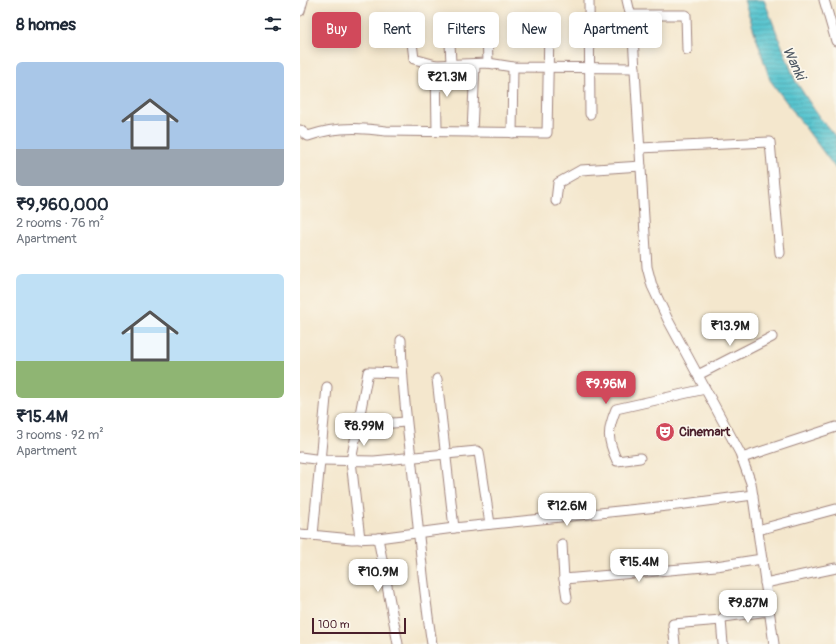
<!DOCTYPE html>
<meta charset="utf-8">
<style>
:root{--surface:#fff;--page:#f6f6f7;--text:#1f2937;--muted:#747a83;--accent:#d1495b}
body{margin:0;font-family:Pangolin,sans-serif;background:var(--page);color:var(--text);height:100vh;display:flex;flex-direction:column;font-size:15px;white-space:nowrap}
*{box-sizing:border-box;margin:0}
p{font-size:13px;color:var(--muted)}
.icon{flex:none;width:22px;height:22px;fill:none;stroke:currentColor;stroke-width:2;stroke-linecap:round;stroke-linejoin:round}
.map{position:relative;flex:1;overflow:hidden}
.details{display:flex;flex-direction:column;background:var(--surface);width:300px}
.details>*{flex:none}
.banner{position:absolute;left:12px;top:12px;width:380px;height:36px;display:flex;gap:8px}
.scale{position:absolute;left:12px;bottom:10px;width:94px;box-sizing:border-box;padding-left:4px;border:2px solid #4a1f2b;border-top:0;font-size:11px;line-height:14px;white-space:nowrap;color:#4a1f2b;-webkit-text-stroke:3px #fbf7ec;paint-order:stroke}
.price{position:absolute;translate:-50% -34px;padding:0 9px;border-radius:8px;background:#fff;color:#222;font-size:13px;line-height:26px;filter:drop-shadow(0 1px 2px #0008)}
.price::after{content:'';position:absolute;left:50%;top:24px;width:12px;height:9px;margin-left:-6px;background:inherit;clip-path:polygon(0 0,100% 0,50% 100%)}
.price.on{background:var(--accent);color:#fff}
ul{padding:0;list-style:none}
li{display:grid;align-content:center;gap:8px;height:212px;padding:0 16px}
li span{display:grid;place-items:center;height:124px;border-radius:6px;color:#555}
li>.icon{margin-inline-start:auto}
span .icon{width:72px;height:72px;fill:#fffc;stroke-width:1}
li b{font-size:17px}
h2{display:flex;justify-content:space-between;align-items:center;height:48px;padding:0 16px;font-size:17px}
.tag{padding:0 14px;border-radius:6px;background:var(--surface);box-shadow:0 2px 10px #0003;font-size:14px;line-height:36px}
.tag.on{background:var(--accent);color:#fff}
main{display:flex;flex:1;min-height:0}
.map>svg:first-child{display:block}
.water{fill:url(#water-rules);stroke:#51727d}
.lines{fill:none;stroke-linecap:round;stroke-linejoin:round}
.minor-casing{stroke:#9f837c;stroke-width:11}
.minor{stroke:#fff;stroke-width:9}
.labels{text-anchor:middle;dominant-baseline:central;stroke-width:3.5;stroke-linejoin:round;paint-order:stroke}
.poi-label{font-size:13px;font-weight:bold;fill:#4a1f2b;stroke:#fbf7ec;text-anchor:start}
.water-label{font-size:14px;font-style:italic;fill:#4f5964;stroke:#fbf7ec}
</style>
<main>
<section class="details">
<h2>8 homes<svg class="icon" aria-label="filters" viewBox="0 0 24 24"><path d="M4 7h16M4 17h16"/><circle cx="9" cy="7" r="2"/><circle cx="15" cy="17" r="2"/></svg></h2>
<ul>
<li><span style="background:linear-gradient(#a9c7e8 70%,#9aa5b1 0)"><svg class="icon" aria-label="home" viewBox="0 0 24 24"><path d="M3 11l9-7 9 7M6 9v11h12V9"/></svg></span><div><b>₹9,960,000</b><p>2 rooms · 76 m²</p><p>Apartment</p></div></li>
<li><span style="background:linear-gradient(#bfe0f5 70%,#8fb573 0)"><svg class="icon" aria-label="home" viewBox="0 0 24 24"><path d="M3 11l9-7 9 7M6 9v11h12V9"/></svg></span><div><b>₹15.4M</b><p>3 rooms · 92 m²</p><p>Apartment</p></div></li>
</ul>
</section>
<div class="map">
<svg width="536" height="644" viewBox="0 0 536 644">
<defs>
<pattern id="water-rules" width="6" height="5" patternUnits="userSpaceOnUse"><rect width="6" height="5" fill="#58c5cf"/><path d="M0 2.5h6" fill="none" stroke="#4b9fa8"/></pattern>
</defs>
<rect width="100%" height="100%" fill="#fbf7ec"/>
<filter id="ink" filterUnits="userSpaceOnUse"><feTurbulence type="fractalNoise" baseFrequency=".025" numOctaves="2"/><feDisplacementMap in="SourceGraphic" scale="8" xChannelSelector="R" yChannelSelector="G"/><feConvolveMatrix kernelMatrix="1 2 1 2 8 2 1 2 1" color-interpolation-filters="sRGB"/></filter>
<filter id="wash" filterUnits="userSpaceOnUse"><feTurbulence type="fractalNoise" baseFrequency=".012" numOctaves="4" result="noise"/><feDisplacementMap in="SourceGraphic" scale="16" xChannelSelector="R" yChannelSelector="G"/><feGaussianBlur stdDeviation="0.9" result="paint"/><feColorMatrix in="noise" values="0 0 0 0 0 0 0 0 0 0 0 0 0 0 0 0 0 1.4 0 .05"/><feComposite in="paint" operator="in"/></filter>
<g filter="url(#wash)">
<rect width="100%" height="100%" fill="#f4e7cd"/>
<polygon class="water" points="444,0 464,0 495,80 519,117 536,137 536,169 470,80"/>
</g>
<g filter="url(#ink)">
<g class="lines">
<g class="minor-casing">
<g id="minor">
<polyline points="289,0 290,114"/>
<polyline points="327,0 332,21 347,267 352,286 368,320 440,453 451,483 474,644"/>
<polyline points="524,0 536,41"/>
<polyline points="0,11 3,0"/>
<polyline points="330,15 386,15 387,50"/>
<polyline points="149,23 151,63"/>
<polyline points="187,30 188,63"/>
<polyline points="112,43 114,59 136,65 188,63 213,67 335,68"/>
<polyline points="136,65 137,131"/>
<path d="M0,130l8,6c24,-9 52,-9 78,-5l161,2 2,-104"/>
<polyline points="172,132 175,64"/>
<polyline points="212,133 213,67"/>
<polyline points="340,148 470,142 480,253"/>
<polyline points="256,201 258,183 281,170 341,166"/>
<path d="M101,340c1,39 5,78 10,117 7,63 11,125 21,187"/>
<polyline points="398,375 472,337"/>
<polyline points="137,379 154,528"/>
<polyline points="57,426 105,422"/>
<polyline points="0,457 22,460 74,461 177,451 179,452 190,524"/>
<path d="M340,458l-23,3c-10,-22 -10,-30 -1,-52l89,-20"/>
<polyline points="442,458 536,427"/>
<polyline points="458,530 536,509"/>
<polyline points="0,534 52,539 78,538 154,528 377,505 453,495"/>
<polyline points="13,535 27,387"/>
<polyline points="78,538 98,644"/>
<polyline points="60,539 51,461 68,372 102,373"/>
<polyline points="262,544 264,579 416,566 462,559"/>
<polyline points="264,579 267,598"/>
<polyline points="465,583 536,568"/>
<polyline points="421,620 423,644"/>
<polyline points="375,644 373,624 421,620 424,617 469,611"/>
</g>
</g>
<use href="#minor" class="minor"/>
</g>
</g>
<defs>
<g id="theatre-disc" transform="scale(1)"><circle r="9.5" fill="#d1495b" stroke="#fbf7ec"/><path d="M-5-5.5Q0-4 5-5.5V0Q5 5 0 6Q-5 5-5 0ZM-3.3-2.5H-1v1.5H-3.3ZM1-2.5H3.3v1.5H1ZM-2.8 1Q0 5.5 2.8 1Z" fill="#fff"/></g>
</defs>
<g fill-rule="evenodd">
<use href="#theatre-disc" x="365" y="432"/>
</g>
<g class="labels">
<g class="poi-label">
<text x="379" y="432">Cinemart</text>
</g>
<g class="water-label">
<text transform="translate(494 63) rotate(64)">Wanki</text>
</g>
</g>
</svg>
<div class="scale">100 m</div>
<b class="price" style="left:147px;top:98px">₹21.3M</b>
<b class="price" style="left:430px;top:347px">₹13.9M</b>
<b class="price on" style="left:306px;top:405px">₹9.96M</b>
<b class="price" style="left:64px;top:447px">₹8.99M</b>
<b class="price" style="left:267px;top:527px">₹12.6M</b>
<b class="price" style="left:339px;top:583px">₹15.4M</b>
<b class="price" style="left:78px;top:593px">₹10.9M</b>
<b class="price" style="left:448px;top:624px">₹9.87M</b>
<div class="banner">
<a class="tag on">Buy</a>
<a class="tag">Rent</a>
<a class="tag">Filters</a>
<a class="tag">New</a>
<a class="tag">Apartment</a>
</div>
</div>
</main>
